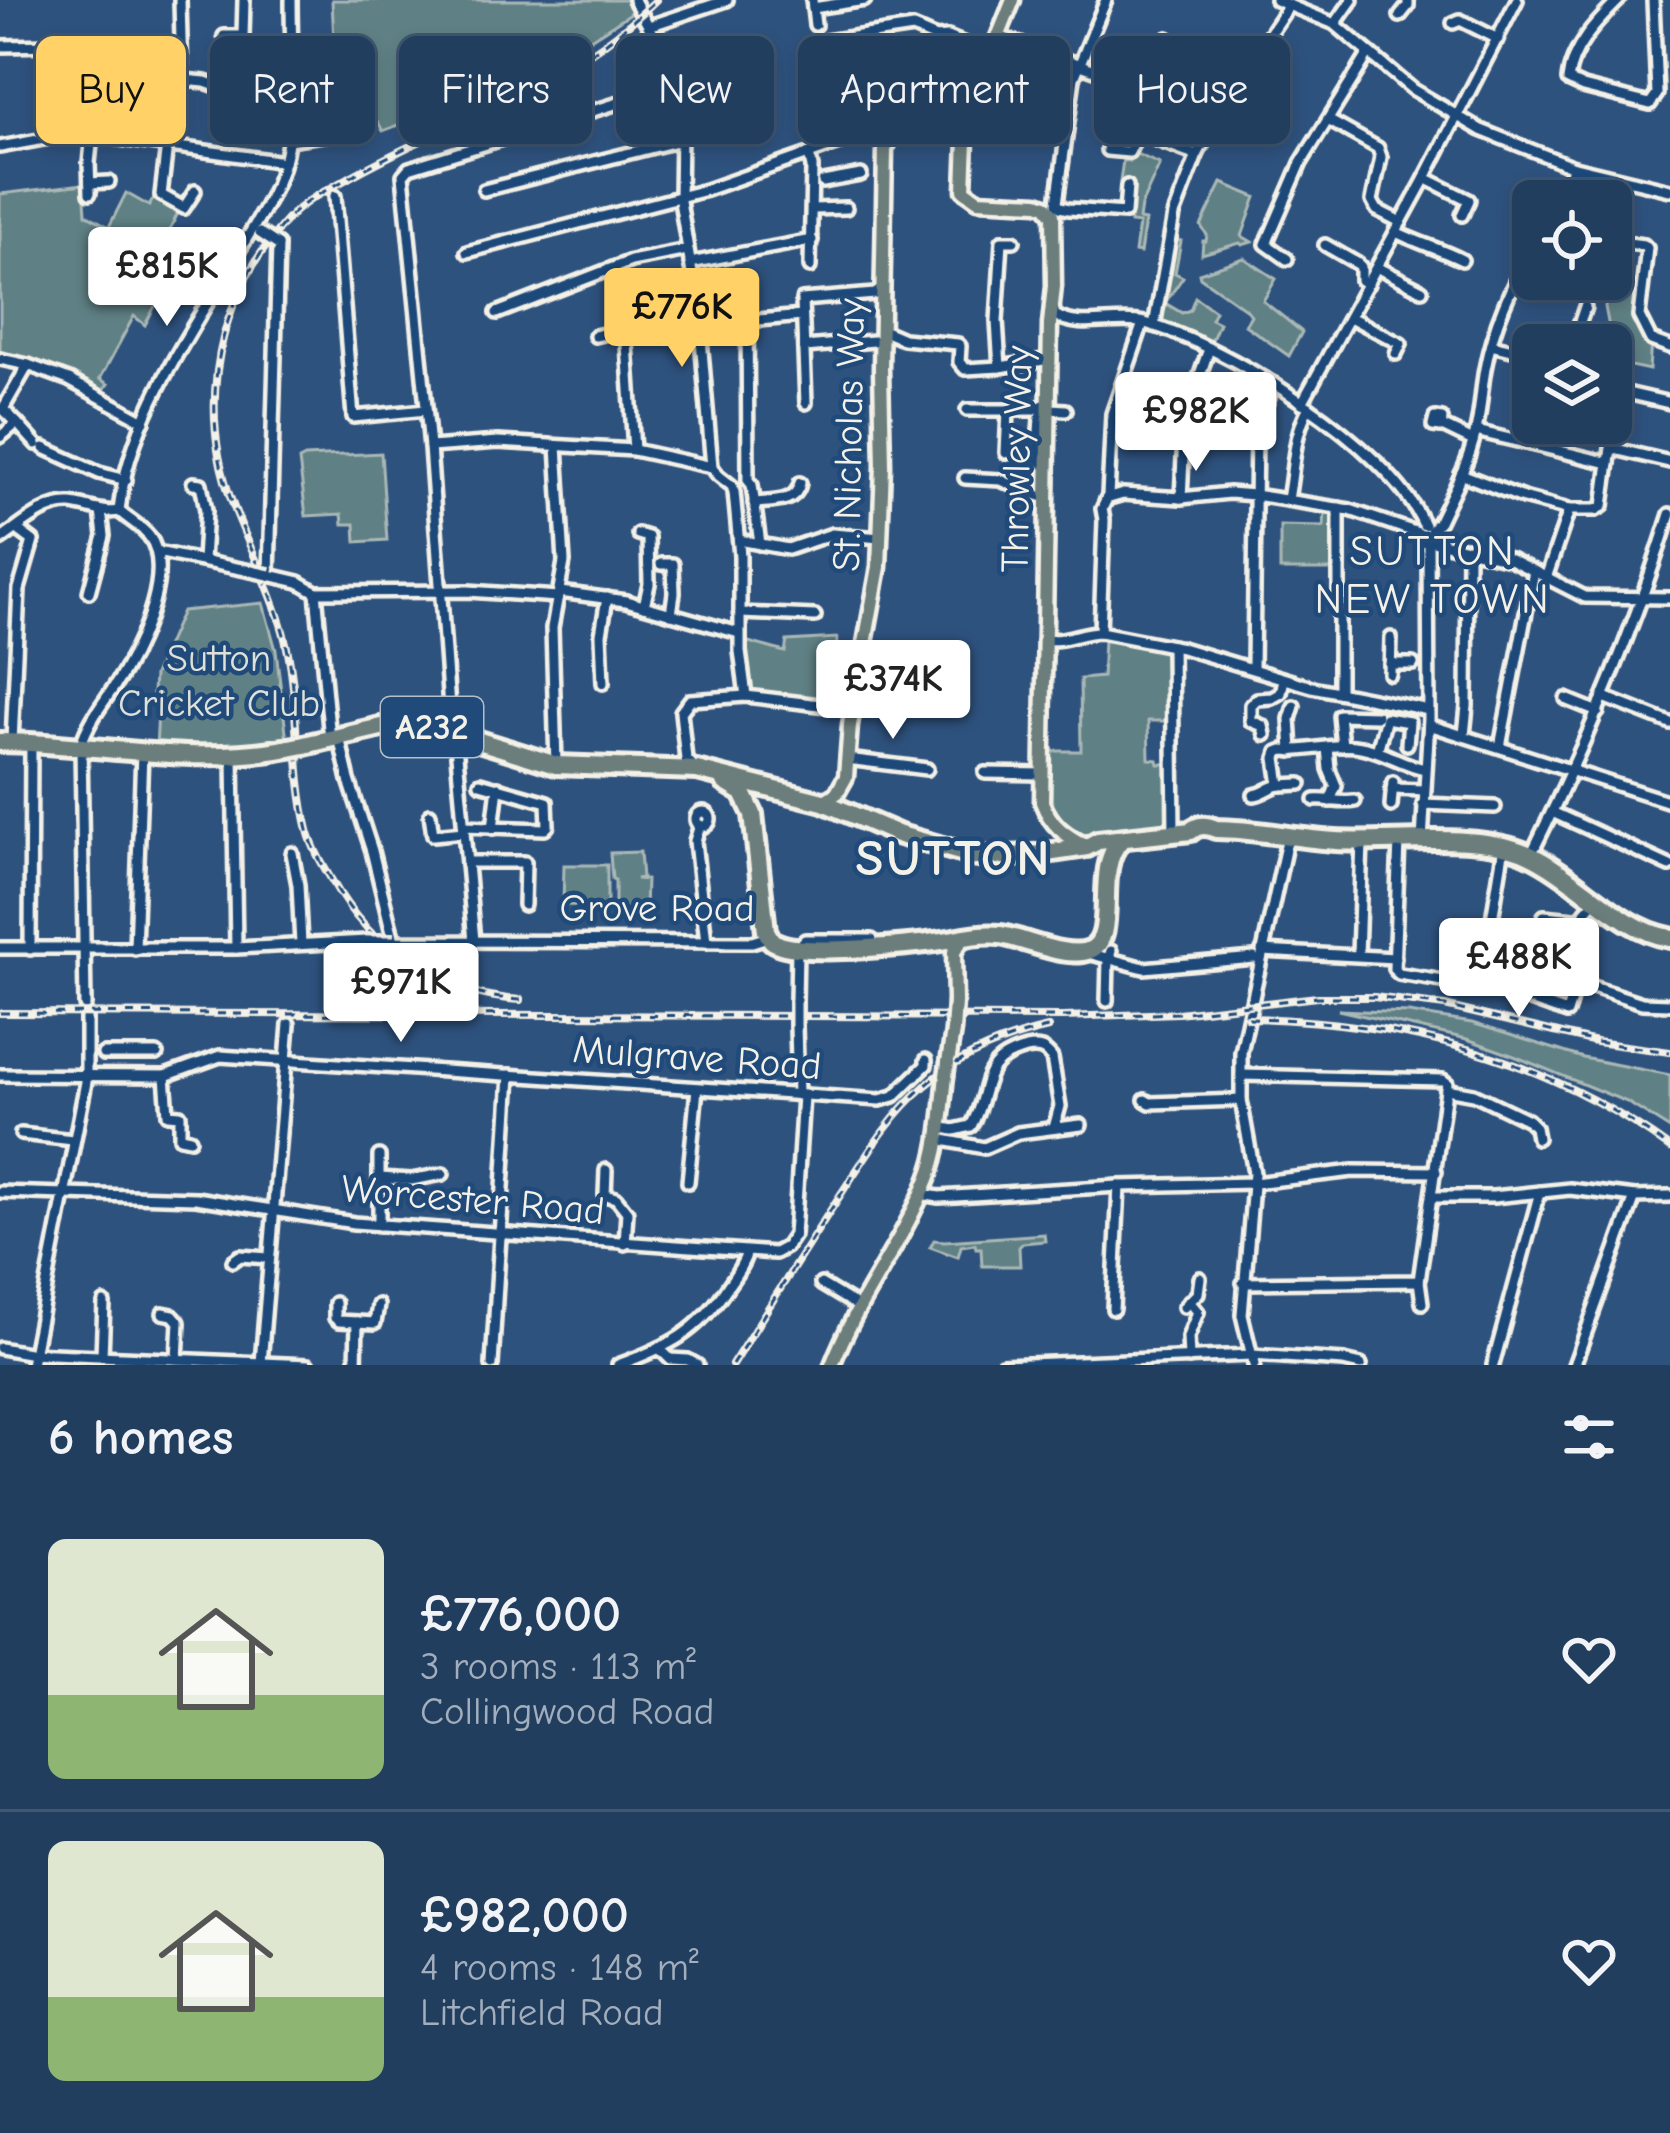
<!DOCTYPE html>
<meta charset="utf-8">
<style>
:root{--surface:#223e5e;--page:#2e4967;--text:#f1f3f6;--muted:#a2aebc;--line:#3f5773;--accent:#ffd166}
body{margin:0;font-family:"Comic Neue",sans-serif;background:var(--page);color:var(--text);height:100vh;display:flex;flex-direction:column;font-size:45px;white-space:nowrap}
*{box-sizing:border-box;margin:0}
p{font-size:39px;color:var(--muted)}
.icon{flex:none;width:66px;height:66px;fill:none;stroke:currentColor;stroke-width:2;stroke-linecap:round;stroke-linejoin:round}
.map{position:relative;height:1365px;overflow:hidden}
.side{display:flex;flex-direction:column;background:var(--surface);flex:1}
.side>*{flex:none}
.banner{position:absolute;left:36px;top:36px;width:1599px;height:108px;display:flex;gap:24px}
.controls{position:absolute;left:1512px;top:180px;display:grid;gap:24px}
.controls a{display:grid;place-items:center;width:120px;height:120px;border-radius:18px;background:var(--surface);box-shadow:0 6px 18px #0003,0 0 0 3px var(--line);font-size:60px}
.price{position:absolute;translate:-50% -102px;padding:0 27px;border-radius:12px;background:#fff;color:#222;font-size:39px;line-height:78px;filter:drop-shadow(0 3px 6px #0008)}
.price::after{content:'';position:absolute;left:50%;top:72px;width:36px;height:27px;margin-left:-18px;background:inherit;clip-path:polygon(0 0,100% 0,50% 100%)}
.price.active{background:var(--accent);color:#111}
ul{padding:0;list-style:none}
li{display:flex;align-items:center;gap:36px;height:300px;padding:0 48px}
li+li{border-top:3px solid var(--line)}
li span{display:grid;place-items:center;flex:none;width:336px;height:240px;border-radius:18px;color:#555}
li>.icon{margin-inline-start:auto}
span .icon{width:144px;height:144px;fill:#fffc;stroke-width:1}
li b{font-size:51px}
h2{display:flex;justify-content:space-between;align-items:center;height:144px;padding:0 48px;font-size:51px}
.chip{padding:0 42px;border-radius:18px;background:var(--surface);box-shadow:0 6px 18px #0003,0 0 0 3px var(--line);font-size:42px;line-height:108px}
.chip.active{background:var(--accent);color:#111}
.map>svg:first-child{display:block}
.green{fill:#5f8084;stroke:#aab8b6;stroke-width:3}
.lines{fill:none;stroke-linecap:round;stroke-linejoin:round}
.minor-casing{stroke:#f4f1e8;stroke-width:18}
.major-casing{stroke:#f4f1e8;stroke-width:21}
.highway-casing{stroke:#f4f1e8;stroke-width:26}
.minor{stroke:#1f4a7a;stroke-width:9}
.major{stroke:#6c7e7c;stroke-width:12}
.highway{stroke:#6c7e7c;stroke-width:16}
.rail-casing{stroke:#f4f1e8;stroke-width:8}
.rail{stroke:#1f4a7a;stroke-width:3;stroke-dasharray:9;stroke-linecap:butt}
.minor-bridge-casing{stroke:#f4f1e8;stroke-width:18;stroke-linecap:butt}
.major-bridge-casing{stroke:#f4f1e8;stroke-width:21;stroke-linecap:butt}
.highway-bridge-casing{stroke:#f4f1e8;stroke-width:26;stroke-linecap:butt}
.minor-bridge{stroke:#1f4a7a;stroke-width:9}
.major-bridge{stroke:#6c7e7c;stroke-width:12}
.highway-bridge{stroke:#6c7e7c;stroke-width:16}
.labels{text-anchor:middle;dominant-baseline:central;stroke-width:9;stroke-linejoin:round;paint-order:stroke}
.shield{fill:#1f4a7a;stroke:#b4bfc7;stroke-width:3}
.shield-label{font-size:36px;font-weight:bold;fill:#f4f1e8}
.street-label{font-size:39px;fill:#f4f1e8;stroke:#1f4a7a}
.park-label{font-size:39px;fill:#dee0d9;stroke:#1f4a7a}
.neighbourhood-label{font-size:42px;letter-spacing:3px;fill:#f4f1e8;stroke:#1f4a7a}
.district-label{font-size:51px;font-weight:bold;letter-spacing:3px;fill:#f4f1e8;stroke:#1f4a7a}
</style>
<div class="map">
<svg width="1670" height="1365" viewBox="0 0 1670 1365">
<rect width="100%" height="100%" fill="#2e527e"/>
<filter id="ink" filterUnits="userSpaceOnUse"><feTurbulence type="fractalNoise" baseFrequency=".00833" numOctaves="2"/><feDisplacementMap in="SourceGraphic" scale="24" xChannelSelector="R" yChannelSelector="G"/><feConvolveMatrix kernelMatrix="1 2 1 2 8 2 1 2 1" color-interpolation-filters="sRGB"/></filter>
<g filter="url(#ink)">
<g class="green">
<polygon points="332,0 627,0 634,11 564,56 511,82 383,131 378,122 338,124"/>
<polygon points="1137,138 1141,139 1136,154 1160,164 1141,206 1139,220 1145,221 1140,253 1135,252 1139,224 1130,223 1129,185 1120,182 1123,160 1129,161"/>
<polygon points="1222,183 1256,197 1242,236 1252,242 1242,245 1240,243 1202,254 1203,241 1206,241 1207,235 1201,226"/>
<polygon points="84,184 86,214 109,227 126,193 149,206 154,198 179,211 161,248 149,285 163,291 145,325 134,316 100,379 108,384 101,393 80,380 0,355 0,194"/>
<polygon points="1172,239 1181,241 1175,273 1183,277 1165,303 1182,313 1190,310 1195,297 1215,311 1211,319 1219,323 1211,342 1161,321"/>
<polygon points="1244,258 1276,279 1263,301 1302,332 1289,356 1245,325 1251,315 1247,310 1200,277 1199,273"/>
<polygon points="1608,286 1642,294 1639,316 1651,340 1649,370 1616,363 1605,307"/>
<polygon points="381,453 387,540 356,542 355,524 343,524 342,514 306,516 299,460 305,457"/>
<polygon points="1325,510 1337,512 1337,570 1280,570 1280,526 1324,527"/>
<polygon points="263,603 276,650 287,741 238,751 156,748 159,694 153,693 154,675 182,611"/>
<polygon points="837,638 837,652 858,654 844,702 751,692 748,689 745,641 785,652 787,641"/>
<polygon points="1104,640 1169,652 1168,721 1148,721 1149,759 1158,760 1159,764 1168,764 1168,823 1089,835 1066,828 1052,816 1049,802 1047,751 1081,751 1080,679 1102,677"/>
<polygon points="640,852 642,878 636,879 646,880 645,909 615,908 615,880 612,879 610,853"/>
<polygon points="564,865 607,865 607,906 563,905"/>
<polygon points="1338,1010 1409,1013 1472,1023 1583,1058 1670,1075 1670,1129 1627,1102 1514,1056 1467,1039"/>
<polygon points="1044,1234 1045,1241 1023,1243 1019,1247 1020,1266 982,1266 981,1248 976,1248 975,1244 961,1246 958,1257 930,1247 934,1240 945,1241"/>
</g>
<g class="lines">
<g class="minor-casing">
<g id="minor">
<polyline points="180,0 182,80"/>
<polyline points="634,0 655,38 663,60 681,130 680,201 699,316 712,467"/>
<polyline points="812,0 815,25"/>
<polyline points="1106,0 1074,78 1057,203 1060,207 1069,209 1125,213 1127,186"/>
<polyline points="1276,0 1335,24 1412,89 1481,130 1574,167 1670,190"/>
<path d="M1619,0c-22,22 -48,48 -51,80l15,7 67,17 7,-10 -4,-94"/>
<polyline points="813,8 865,0"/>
<polyline points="1400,16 1408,6 1408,0"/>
<polyline points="1453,23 1460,20 1498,39"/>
<polyline points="1335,24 1352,0"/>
<polyline points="649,26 727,0"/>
<polyline points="224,36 243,36 244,0"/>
<polyline points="998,36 1217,113"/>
<polyline points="0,46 116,44 121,50 120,74 205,82 253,99 290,105"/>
<polyline points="824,49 826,41 913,28 936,38 948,37 990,54"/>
<polyline points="1156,90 1166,63 1179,46 1168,38"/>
<polyline points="49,105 55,137"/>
<polyline points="1328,120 1378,148 1381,157 1372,201 1377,210 1401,222"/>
<polyline points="288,140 329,134"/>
<polyline points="155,143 163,78"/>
<polyline points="167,145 161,195 184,208 195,191"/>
<polyline points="0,147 55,137 92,135 284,162"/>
<polyline points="1107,150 1129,152 1138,133 1197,155"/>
<polyline points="809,154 812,167 810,267"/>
<polyline points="1425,178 1469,200 1462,215"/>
<polyline points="823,182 861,175"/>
<polyline points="90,183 109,182"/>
<polyline points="484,190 681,140"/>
<polyline points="90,193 89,163 92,135"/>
<polyline points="335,196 353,417 426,410"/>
<polyline points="1556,201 1574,167"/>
<polyline points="813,209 846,208"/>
<path d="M1396,232c22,11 44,17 66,28"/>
<polyline points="1611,241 1644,245 1647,248 1639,316 1651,340 1670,347"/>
<polyline points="278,245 269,575 299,582 316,592"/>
<polyline points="1325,245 1358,264 1361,267 1361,280 1368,284"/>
<polyline points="467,252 706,190 857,137 894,133"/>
<polyline points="1287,259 1266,244 1301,163 1369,53"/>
<polyline points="690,263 812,240"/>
<polyline points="1377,267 1422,290"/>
<polyline points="747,298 748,480 752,485 760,544"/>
<path d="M1053,308l2,7c25,16 61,1 90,8 83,23 244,122 279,202"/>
<polyline points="497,313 631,261 687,250"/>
<polyline points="1350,317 1401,344 1396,354"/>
<polyline points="748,321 802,316"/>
<polyline points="1154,326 1174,215 1197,155 1233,88 1289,5"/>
<polyline points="626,329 634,450"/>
<polyline points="882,330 903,339 958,344 960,346 959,362 965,369 1000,367 1050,359"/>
<polyline points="595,336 663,320 699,316"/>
<polyline points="1491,345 1533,355"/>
<polyline points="1572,345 1585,307"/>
<polyline points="805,347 874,341"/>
<polyline points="0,359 28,365 69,380 144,421"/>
<polyline points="1000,367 997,321 1002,241 1014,241"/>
<polyline points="1618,391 1670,403"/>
<polyline points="806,403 802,300 875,294 882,289"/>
<polyline points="1302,403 1425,178 1517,0"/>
<polyline points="1045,407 1040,418 1037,459 1047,467"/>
<polyline points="1050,409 1066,410"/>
<polyline points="967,410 1032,410 1049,403"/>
<polygon points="1435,418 1442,419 1441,427 1433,426"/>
<polyline points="17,423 36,444"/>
<polyline points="1442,426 1473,441"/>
<polyline points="1476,431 1609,463"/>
<polyline points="0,437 17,423 3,409 28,365"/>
<polyline points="1530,443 1564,423"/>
<polyline points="430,447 498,442 634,450 712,467 718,475 732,486 734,492 740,556 740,651 746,696"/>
<polyline points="44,448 99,473 126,480"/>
<polyline points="1006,453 1008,411"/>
<polyline points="1461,474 1523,498 1569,510 1546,578"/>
<polyline points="965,478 1001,480 1027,492 1047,498"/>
<polyline points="193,483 201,484 206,510 203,561"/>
<polyline points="1181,498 1185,417 1209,349"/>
<polyline points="1106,499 1123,494 1181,498 1229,493 1254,495 1350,510 1418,533 1422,541 1428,543"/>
<path d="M1288,499c6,-30 5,-64 21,-92"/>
<path d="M754,503c18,-2 42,1 46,-20"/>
<polyline points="1569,510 1596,510 1603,506 1611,448 1670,462"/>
<path d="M119,511c10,-94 71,-177 118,-257 17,-28 37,-57 46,-89 13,-42 8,-119 8,-165"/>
<path d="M1431,530l8,-9c13,-28 29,-56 36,-87 6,-21 6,-44 10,-65 8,-44 27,-84 48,-123"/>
<polyline points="638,534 648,537 649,584 644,606"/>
<path d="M0,540c20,-13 46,-38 71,-36 17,2 32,10 48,7"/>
<polyline points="739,540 788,549 832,534 881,538"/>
<polyline points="1433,541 1510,559 1585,597 1670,598"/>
<polyline points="157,552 251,571"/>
<polyline points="661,564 673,564 674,593 671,614"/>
<polyline points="89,592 104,536 101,511"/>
<polyline points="316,592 468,591 558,597"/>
<polyline points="316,592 330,739"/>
<polyline points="560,592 626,601 739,633"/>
<polyline points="740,613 815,616"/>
<polyline points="1100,632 1104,520 1102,509 1108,496 1112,414 1143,323"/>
<path d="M1044,639c19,4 36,-7 56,-7l82,16 130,39 117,23"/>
<polyline points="1172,646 1174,833"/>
<polyline points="1390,664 1413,664"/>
<polyline points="1253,668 1256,430 1274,384"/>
<polyline points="1390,674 1391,638"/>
<polyline points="603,683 601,634 607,598"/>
<polyline points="1339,692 1339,508"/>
<polyline points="1604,697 1670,723"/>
<polyline points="1566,699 1598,712"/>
<polyline points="854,700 942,705"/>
<polyline points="1429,725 1670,802"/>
<polyline points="448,730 450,721 430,447 403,175 409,168 670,87"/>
<polyline points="455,733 474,941"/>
<polyline points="1265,735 1263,726 1251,721 1251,705 1257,699 1272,698 1281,693 1284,679"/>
<polyline points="1464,735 1467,706 1468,548"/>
<polyline points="339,737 349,780 372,851 394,941 752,942 768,937"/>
<polyline points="12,742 19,589 33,541 17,529"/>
<polyline points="1342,746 1339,715 1377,716"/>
<polyline points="1327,747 1329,769 1336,786 1330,801"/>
<polyline points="1500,747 1534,571"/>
<polyline points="1292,751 1290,719 1294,706"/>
<polyline points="1377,751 1386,718 1409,722 1407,744"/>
<polyline points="233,757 236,948"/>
<polyline points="847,759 927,769"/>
<polyline points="556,765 552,628 564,562 557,446"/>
<polyline points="696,769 686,759 681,712 690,700 746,696 852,709"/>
<polyline points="985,773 1041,774"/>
<polyline points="1280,785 1301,784"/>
<polyline points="1392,789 1424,790"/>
<path d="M1254,795c10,-1 15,-8 26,-10l-4,-27 2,-6 5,-2c26,2 52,-8 78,-3 24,4 41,18 64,22"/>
<path d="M1315,800c13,-1 25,3 40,1"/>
<polyline points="1423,804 1495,807"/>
<polyline points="1391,806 1393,782"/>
<polyline points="1552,812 1670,866"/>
<circle cx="703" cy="819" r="7"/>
<polyline points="430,814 433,835 464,832"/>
<polyline points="700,825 695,841 706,942"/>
<polyline points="464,826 545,829 548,826 547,802 480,783"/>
<polyline points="493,828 498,787"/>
<polyline points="1399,841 1394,969 1399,974 1481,987 1519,996 1567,1013 1582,961 1585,912 1598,898"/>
<polyline points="1422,841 1429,719 1428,543"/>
<polyline points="292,853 298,885 301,944"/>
<path d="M1531,855c55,-111 102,-223 139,-341"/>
<polyline points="467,862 525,862 524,905"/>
<polyline points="1544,916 1584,920"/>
<polyline points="0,948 236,948 367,941"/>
<polyline points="30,949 31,743"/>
<polyline points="135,949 142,752"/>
<polyline points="1262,951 1395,958"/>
<polyline points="1088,953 1144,968 1254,958"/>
<polyline points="1358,955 1362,842"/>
<polyline points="1577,982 1642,1003 1670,1004"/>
<polyline points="1481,987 1504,846"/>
<polyline points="1107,1001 1108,960 1111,951"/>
<polyline points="796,1002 797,948 805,940 872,940"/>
<path d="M85,1005l-4,-260c8,-28 29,-49 43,-74 18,-31 50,-102 25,-135 -8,-10 -20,-16 -30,-25"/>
<polyline points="796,1026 798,1095"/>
<polyline points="103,1054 157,1054"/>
<polyline points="0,1075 165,1076 220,1056 880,1100 894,1096 926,1065 926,1060"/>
<polyline points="1241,1075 1443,1080 1447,1083 1419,1281 1243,1283"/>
<polyline points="165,1076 168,1114 180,1115 180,1137 190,1139"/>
<polyline points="1446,1089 1474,1094 1528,1120 1535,1127 1537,1138"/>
<polyline points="1145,1100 1150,1103 1241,1100"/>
<path d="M939,1127l15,3 17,-4c21,-36 5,-64 55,-77 13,-3 19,0 26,9l8,48 -6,22"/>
<polyline points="21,1134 73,1140"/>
<polyline points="938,1139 984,1148 1018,1133 1081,1125"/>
<polyline points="379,1156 379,1178"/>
<polyline points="606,1170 605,1195 616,1198 627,1212 625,1244"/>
<polyline points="688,1182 697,1088"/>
<polyline points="0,1192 196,1198 354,1223 775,1253 786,1247 794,1235 803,1096"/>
<polyline points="921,1194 939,1197 1119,1186 1254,1183 1353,1171 1436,1172"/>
<polyline points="1432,1197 1493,1197 1570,1189 1635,1197 1670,1196"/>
<polyline points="379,1225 379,1178 411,1180 443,1174"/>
<polyline points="233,1261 240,1256 269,1258"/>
<polyline points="1419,1281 1422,1303"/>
<polyline points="821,1284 859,1307"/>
<polyline points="1189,1301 1198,1312 1188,1337 1189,1358"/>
<polyline points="335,1303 335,1318 339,1321 375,1323 378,1305"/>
<polyline points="1184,1307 1198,1293 1200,1278"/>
<polyline points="1113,1309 1119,1186"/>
<polyline points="163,1313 173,1315 179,1322 177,1359"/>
<polyline points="0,1348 28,1353 308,1365"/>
<polyline points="659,1348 670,1359 688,1360 697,1365"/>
<polyline points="102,1356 104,1303"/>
<polyline points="261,1363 289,1024"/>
<polyline points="31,1365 86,1082 86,1018"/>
<polyline points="356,1365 357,1322"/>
<polyline points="492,1365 510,1075"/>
<path d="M618,1365c50,-18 81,-33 110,-79 8,-11 15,-21 19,-34"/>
<polyline points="1002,1365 1252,1355 1344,1361 1361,1365"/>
<polyline points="1254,1365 1242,1315 1254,1173 1241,1100 1241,1052 1288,836"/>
<polyline points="1493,1365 1540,1192"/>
<polyline points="1574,1365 1635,1197"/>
</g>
</g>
<g class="major-casing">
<g id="major">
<path d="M1013,0l-46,114 -3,76 14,10 60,3 8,3 7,9 1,71 -4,38 -8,478c9,24 23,33 45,45"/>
<path d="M823,802l14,-9 9,-16 4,-52 29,-158 4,-101 -2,-97 4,-220 9,-16c24,-3 55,-2 73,-19"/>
<polyline points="955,1002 954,952 964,937"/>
<polyline points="948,1063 953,1031"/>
<path d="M832,1365c25,-65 70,-121 96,-186 13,-32 14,-69 18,-103"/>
</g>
</g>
<g class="highway-casing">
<g id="highway">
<path d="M0,742c97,1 192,25 289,6"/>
<path d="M304,745l77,-18 33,-2 20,2 122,38 141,5 126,32 77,33 78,22 55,-2 54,-8 11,-6 93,-10c7,-7 16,-6 25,-2 40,0 80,10 120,12 56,3 142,-10 192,13 50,23 90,75 142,84"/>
<path d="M725,782l18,11 10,21 13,117c5,8 4,10 12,13 28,12 143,1 176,-5 14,-3 31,-6 46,-4 24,3 67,25 90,15 30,-13 2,-81 31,-110"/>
</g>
</g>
<use href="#minor" class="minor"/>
<use href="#major" class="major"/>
<use href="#highway" class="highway"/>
<g class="rail-casing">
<g id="rail">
<path d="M521,1000c-82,-5 -150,-49 -190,-121 -9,-15 -19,-32 -23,-49 -16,-65 -7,-134 -25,-199 -12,-43 -34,-84 -50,-126 -33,-86 -21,-186 34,-260 10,-14 22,-30 36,-40 14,-11 32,-19 47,-28 64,-36 132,-63 196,-97 40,-21 78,-49 110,-80"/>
<polyline points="0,1013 1063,1017 1178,1013 1317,997 1374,997 1445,1006 1596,1042 1670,1052"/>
<path d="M1248,1018c154,3 296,38 422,130"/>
<path d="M732,1365c36,-57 72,-114 109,-171 25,-38 49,-78 84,-108 35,-30 79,-48 123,-58"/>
</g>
</g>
<use href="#rail" class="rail"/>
<g class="minor-bridge-casing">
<g id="minor-bridge">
<polyline points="260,233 278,245"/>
<polyline points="251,571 269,575"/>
<polyline points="367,941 394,941"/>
<polyline points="796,1002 796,1026"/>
</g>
</g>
<g class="major-bridge-casing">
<g id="major-bridge">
<polyline points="953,1031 955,1002"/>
<polyline points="946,1076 948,1063"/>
</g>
</g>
<g class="highway-bridge-casing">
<polyline id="highway-bridge" points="289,748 304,745"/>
</g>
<use href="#minor-bridge" class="minor-bridge"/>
<use href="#major-bridge" class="major-bridge"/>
<use href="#highway-bridge" class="highway-bridge"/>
</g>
</g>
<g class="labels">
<rect class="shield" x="381" y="697" width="102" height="60" rx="9"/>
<g class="shield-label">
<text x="432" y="727">A232</text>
</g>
<g class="street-label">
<text transform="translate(849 435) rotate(-89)">St. Nicholas Way</text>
<text transform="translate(1017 459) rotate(-89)">Throwley Way</text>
<text x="657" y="908">Grove Road</text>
<text transform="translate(697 1058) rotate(4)">Mulgrave Road</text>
<text transform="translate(473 1200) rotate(5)">Worcester Road</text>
</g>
<g class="park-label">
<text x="219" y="658">Sutton<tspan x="219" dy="45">Cricket Club</tspan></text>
</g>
<g class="neighbourhood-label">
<text x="1433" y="551">SUTTON<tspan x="1433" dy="48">NEW TOWN</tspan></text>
</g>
<g class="district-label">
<text x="954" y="858">SUTTON</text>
</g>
</g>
</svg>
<div class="controls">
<a><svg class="icon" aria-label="locate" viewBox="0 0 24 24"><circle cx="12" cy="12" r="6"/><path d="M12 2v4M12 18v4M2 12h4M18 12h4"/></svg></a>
<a><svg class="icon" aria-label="layers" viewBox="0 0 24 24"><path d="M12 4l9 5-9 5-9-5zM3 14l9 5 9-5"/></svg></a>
</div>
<b class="price" style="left:167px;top:329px">£815K</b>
<b class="price active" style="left:682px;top:370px">£776K</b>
<b class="price" style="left:1196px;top:474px">£982K</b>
<b class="price" style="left:893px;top:742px">£374K</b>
<b class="price" style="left:1519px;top:1020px">£488K</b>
<b class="price" style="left:401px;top:1045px">£971K</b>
<div class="banner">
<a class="chip active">Buy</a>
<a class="chip">Rent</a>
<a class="chip">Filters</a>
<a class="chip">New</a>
<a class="chip">Apartment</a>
<a class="chip">House</a>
</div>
</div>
<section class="side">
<h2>6 homes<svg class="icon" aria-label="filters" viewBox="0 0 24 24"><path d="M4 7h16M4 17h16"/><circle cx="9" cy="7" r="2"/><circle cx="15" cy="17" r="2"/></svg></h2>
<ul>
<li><span style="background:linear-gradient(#dfe7d0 65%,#8fb573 0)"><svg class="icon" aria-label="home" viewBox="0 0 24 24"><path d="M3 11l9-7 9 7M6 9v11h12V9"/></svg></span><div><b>£776,000</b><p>3 rooms · 113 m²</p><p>Collingwood Road</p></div><svg class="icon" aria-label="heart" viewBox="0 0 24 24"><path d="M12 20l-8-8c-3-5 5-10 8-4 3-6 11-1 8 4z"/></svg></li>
<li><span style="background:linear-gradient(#dfe7d0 65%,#8fb573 0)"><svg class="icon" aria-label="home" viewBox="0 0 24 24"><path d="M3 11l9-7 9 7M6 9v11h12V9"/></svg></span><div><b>£982,000</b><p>4 rooms · 148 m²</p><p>Litchfield Road</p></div><svg class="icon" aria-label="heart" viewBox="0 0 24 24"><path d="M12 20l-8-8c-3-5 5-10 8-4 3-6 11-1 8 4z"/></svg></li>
</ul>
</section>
